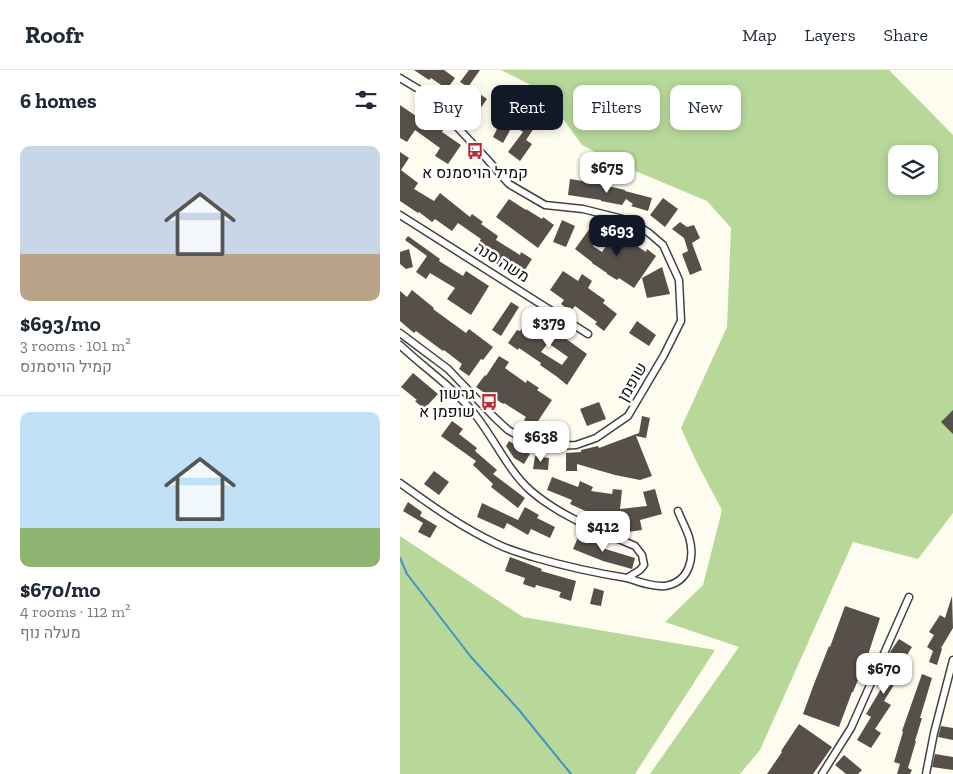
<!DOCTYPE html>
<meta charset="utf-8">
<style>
:root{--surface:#fff;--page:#f2f2f3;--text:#1f2937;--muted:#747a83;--line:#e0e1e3;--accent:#111827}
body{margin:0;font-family:"Zilla Slab",Heebo,serif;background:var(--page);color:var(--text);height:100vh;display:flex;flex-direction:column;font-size:19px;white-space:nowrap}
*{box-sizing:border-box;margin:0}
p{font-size:16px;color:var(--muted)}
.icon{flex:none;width:28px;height:28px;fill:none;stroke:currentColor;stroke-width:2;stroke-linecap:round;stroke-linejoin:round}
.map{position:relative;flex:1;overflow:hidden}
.drawer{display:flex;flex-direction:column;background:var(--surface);width:400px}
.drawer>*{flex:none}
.banner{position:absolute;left:15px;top:15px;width:462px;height:45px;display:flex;gap:10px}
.buttons{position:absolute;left:488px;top:75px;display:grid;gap:10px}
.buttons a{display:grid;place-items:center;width:50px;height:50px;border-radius:10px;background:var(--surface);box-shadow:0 2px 8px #0003;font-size:25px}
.price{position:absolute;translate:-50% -42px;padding:0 11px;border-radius:10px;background:#fff;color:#222;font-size:16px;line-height:32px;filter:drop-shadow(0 1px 2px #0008)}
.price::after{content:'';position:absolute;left:50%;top:30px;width:15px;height:11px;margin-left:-8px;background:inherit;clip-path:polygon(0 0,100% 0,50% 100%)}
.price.active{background:var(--accent);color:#fff}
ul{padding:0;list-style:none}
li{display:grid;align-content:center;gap:10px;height:265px;padding:0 20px}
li+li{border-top:1px solid var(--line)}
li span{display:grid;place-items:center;height:155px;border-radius:10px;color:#555}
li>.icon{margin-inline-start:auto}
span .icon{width:90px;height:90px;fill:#fffc;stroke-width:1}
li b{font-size:21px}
h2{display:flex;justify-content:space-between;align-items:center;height:60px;padding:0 20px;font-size:21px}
.tag{padding:0 18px;border-radius:10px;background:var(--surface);box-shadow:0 2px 8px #0003;font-size:18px;line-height:45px}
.tag.active{background:var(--accent);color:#fff}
header{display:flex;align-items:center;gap:30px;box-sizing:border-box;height:70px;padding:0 25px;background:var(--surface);border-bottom:1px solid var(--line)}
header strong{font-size:24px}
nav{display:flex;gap:28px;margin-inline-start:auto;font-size:18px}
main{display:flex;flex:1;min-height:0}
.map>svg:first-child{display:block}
.forest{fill:#b7d899;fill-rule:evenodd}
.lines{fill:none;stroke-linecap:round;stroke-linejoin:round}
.stream{stroke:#3e94c9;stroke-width:2}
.building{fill:#564f4a;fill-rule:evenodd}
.minor-casing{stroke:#414141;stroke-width:9}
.minor{stroke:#fff;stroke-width:6}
.labels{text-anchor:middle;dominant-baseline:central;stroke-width:5;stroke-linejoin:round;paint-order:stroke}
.poi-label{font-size:16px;fill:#0e0e0e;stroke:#fff}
.street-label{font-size:16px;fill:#0e0e0e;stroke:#fff}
</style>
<header>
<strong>Roofr</strong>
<nav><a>Map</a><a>Layers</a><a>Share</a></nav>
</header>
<main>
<section class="drawer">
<h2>6 homes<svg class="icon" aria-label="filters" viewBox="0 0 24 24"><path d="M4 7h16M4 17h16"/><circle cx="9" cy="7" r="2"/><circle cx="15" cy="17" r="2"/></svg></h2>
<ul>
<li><span style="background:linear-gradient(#c9d6e8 70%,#b9a48a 0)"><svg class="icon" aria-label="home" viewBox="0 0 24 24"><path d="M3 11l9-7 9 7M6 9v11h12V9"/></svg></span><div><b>$693/mo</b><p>3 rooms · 101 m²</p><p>קמיל הויסמנס</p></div></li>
<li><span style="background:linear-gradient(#bfe0f5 75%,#8fb573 0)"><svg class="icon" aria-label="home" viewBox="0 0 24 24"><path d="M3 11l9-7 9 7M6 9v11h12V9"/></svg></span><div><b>$670/mo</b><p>4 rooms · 112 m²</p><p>מעלה נוף</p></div></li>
</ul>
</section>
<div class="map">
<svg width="553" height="704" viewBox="0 0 553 704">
<rect width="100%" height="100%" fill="#fefbef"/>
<g class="forest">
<path d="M101,0h388l64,65v378l-35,46 -65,-17 -93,208 -20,24h-90l89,-127 -74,-25 38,-37 19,-75 -25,-47 -16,-35 46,-101 4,-99 -24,-27 -93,-39 -32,-17 -39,-54zM496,84h33v32h-33z"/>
<polygon points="0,466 123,547 315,580 235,704 0,704"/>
</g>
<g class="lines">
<polyline class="stream" points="0,488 7,504 71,587 119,640 171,704"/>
</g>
<g class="building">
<polygon points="14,0 44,0 55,8 47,19 31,8 29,10"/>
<polygon points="69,0 80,0 68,17 60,12"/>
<polygon points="62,18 73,27 77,22 87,29 75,46 59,35 57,37 50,32"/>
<polygon points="0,35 29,55 31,52 43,60 42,62 61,75 48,94 35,86 40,78 15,60 7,72 0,68"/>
<polygon points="109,37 126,49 128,45 138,52 126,70 132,74 120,91 108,82 123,62 113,55 103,73 93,67 103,47 102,47"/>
<polygon points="0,82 9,88 1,100 18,113 14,119 34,131 40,123 70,147 72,144 83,152 81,154 98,166 96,170 120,185 121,182 132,189 119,209 108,203 109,201 74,180 81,169 58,153 52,161 35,149 32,152 19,142 18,143 0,131"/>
<polygon points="170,109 195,113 225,120 225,121 252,128 248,141 231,136 233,134 226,129 222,135 201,131 201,130 168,125"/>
<polygon points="263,128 278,139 265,157 250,145"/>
<polygon points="109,129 126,140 126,139 142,149 143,147 154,155 138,178 96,147"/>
<polygon points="162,150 175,156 166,177 153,172"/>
<polygon points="280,152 287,157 294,155 300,168 292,173 302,200 290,205 282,184 288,181 284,168 272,159"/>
<polygon points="193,154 203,161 193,176 202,182 214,164 227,172 228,170 246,182 247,179 256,186 234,218 219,208 217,210 207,204 207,203 192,193 192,192 175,179"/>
<polygon points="8,166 40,189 39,191 63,206 66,201 89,216 71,245 47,229 55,218 30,203 26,209 16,202 27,186 5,170"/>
<polygon points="9,179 13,197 6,199 0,194 0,182"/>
<polygon points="262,197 270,224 247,228 242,208"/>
<polygon points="163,201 178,211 182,204 192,211 188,218 205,230 203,233 217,244 204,261 195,254 197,252 175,236 171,241 161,234 164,230 150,220"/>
<polygon points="12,220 34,238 33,239 66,263 69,259 93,277 83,290 81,289 69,306 59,299 62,294 44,280 43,281 16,261 14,263 0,251 0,221 7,227"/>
<polygon points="111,232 119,237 101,266 92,260"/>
<path d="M131,245l24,15h-1l33,24 -20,31 -11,-9 -16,-11 1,-2 -22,-15 -1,2 -10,-7 9,-13 3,1zM148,273l20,14 -6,8 -21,-13z"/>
<polygon points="237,251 256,265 249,276 229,263"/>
<polygon points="99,286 109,292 105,298 126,313 127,310 139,318 137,320 152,330 134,357 124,350 126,347 104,333 103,334 87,323 86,324 76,317 85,305 86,306"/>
<polygon points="13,303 38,324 24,339 15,331 17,330 1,317"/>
<polygon points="199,332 206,349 187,356 180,339"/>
<polygon points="553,340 553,364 541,352"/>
<polygon points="242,346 250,348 246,368 236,366 252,406 240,410 215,405 177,394 177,401 166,401 166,383 181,382 181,380 198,376 199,378 239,363"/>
<polygon points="52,351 63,359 59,364 77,378 75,381 97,400 93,404 125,428 118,438 91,417 93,414 73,395 76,391 41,366"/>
<polygon points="109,371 130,384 124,394 114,388 106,376"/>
<polygon points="135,386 149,388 148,400 133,399"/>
<polygon points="34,401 49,412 39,425 24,414"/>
<polygon points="152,407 178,417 180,411 193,417 191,421 212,424 213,419 222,420 220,439 247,436 243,422 255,419 262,444 240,450 242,460 228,462 228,459 210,457 212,447 192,444 170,434 172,430 147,420"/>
<polygon points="8,432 22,442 20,446 37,456 30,468 18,462 23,453 3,441"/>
<polygon points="82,433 118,450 125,437 139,445 137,448 155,457 150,468 131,459 128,465 107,453 104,459 77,447"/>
<polygon points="179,465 203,475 202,478 235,488 232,499 203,491 173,479"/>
<polygon points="110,487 142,499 141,501 176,511 171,531 159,527 161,522 136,515 135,518 123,514 125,508 105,501"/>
<polygon points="194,518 204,521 201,536 190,534"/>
<polygon points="552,526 553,558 541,578 542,579 537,595 529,592 533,581 527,577 534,565 529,562 540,545 545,548"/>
<polygon points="445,536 480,548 466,591 453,622 452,622 439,657 403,644 414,614 429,576 430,577"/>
<polygon points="499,569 512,577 499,598 503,600 484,631 491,635 475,659 481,663 471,678 457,670 471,647 466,644 481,619 477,616 496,586 490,582"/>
<polygon points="522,604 532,608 520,648 522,648 515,671 516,671 508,698 512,700 510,704 497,704 500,694 494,692 503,662 502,661"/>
<polygon points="399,654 432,677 413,704 367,704 382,682 381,681"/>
<polygon points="541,656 553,658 553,670 538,667"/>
<polygon points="535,684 553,687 553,700 532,697"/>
<polygon points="444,685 462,700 458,704 446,704 435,695"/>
</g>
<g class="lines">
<g class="minor-casing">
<g id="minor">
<polyline points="0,8 20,20 46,45 86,88 109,114 145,135 183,139 231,151 249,163 263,175 279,210 281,251 264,285 228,346 196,368 176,375 154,376 126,370 108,360 95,348 48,299 0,263"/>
<polyline points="0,145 188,264"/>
<path d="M0,275c24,23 52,41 73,67 20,24 35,59 58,79 30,26 69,40 104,55l7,9 2,10 -4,5 -13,8c-32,-5 -63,-12 -94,-21 -12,-4 -24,-7 -36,-13 -36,-17 -65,-38 -97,-61"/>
<path d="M227,508c12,4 26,9 38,8 25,-4 30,-29 24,-49 -3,-9 -8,-18 -11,-26"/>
<polyline points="422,704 451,658 509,527"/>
<polyline points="526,704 534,663 553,590"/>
</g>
</g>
<use href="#minor" class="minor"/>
</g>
<defs>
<g id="bus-bare" transform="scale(1.35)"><path d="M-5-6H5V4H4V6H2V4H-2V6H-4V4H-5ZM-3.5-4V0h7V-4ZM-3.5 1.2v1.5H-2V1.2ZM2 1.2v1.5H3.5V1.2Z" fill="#ba2a33" stroke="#fff" stroke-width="2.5" paint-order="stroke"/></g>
</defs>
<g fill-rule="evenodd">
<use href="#bus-bare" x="75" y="81"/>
<use href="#bus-bare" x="89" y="332"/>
</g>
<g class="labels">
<g class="poi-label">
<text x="75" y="102">קמיל הויסמנס א</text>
<text x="75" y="323" text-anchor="end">גרשון<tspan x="75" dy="18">שופמן א</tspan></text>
</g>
<g class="street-label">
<text transform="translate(102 192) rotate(32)">משה סנה</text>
<text transform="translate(232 312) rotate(-60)">שופמן</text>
</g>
</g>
</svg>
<div class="buttons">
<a><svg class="icon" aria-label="layers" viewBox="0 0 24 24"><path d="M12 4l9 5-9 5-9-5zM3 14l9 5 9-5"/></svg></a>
</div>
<b class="price" style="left:207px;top:124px">$675</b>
<b class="price active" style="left:217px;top:187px">$693</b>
<b class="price" style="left:149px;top:279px">$379</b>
<b class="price" style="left:141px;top:393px">$638</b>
<b class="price" style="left:203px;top:483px">$412</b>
<b class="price" style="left:484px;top:625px">$670</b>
<div class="banner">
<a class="tag">Buy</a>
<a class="tag active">Rent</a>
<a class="tag">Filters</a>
<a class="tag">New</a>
</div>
</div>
</main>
